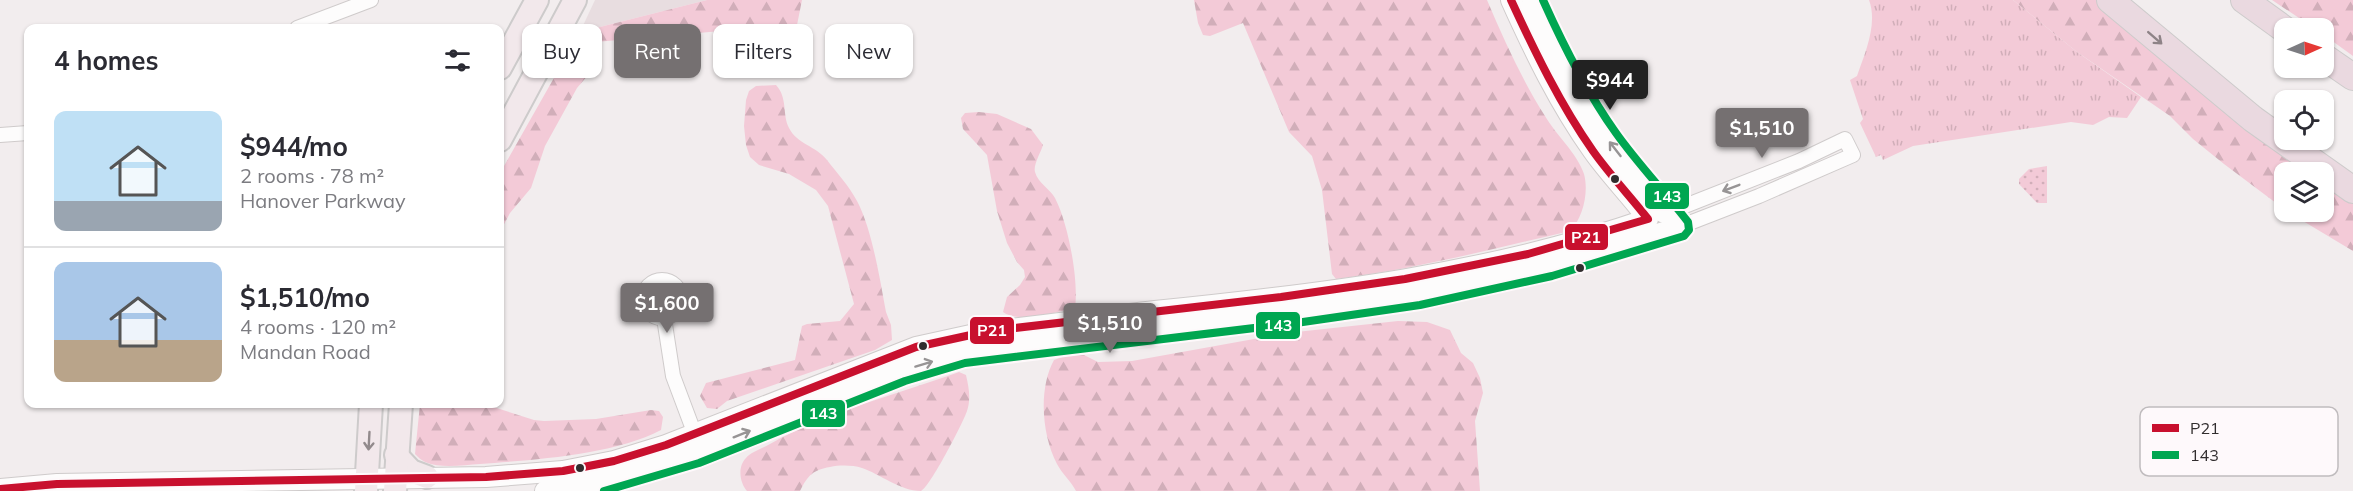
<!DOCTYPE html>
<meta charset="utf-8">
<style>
:root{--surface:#fff;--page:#f7f7f7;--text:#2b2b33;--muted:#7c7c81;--line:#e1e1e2;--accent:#757071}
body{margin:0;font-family:Mulish,sans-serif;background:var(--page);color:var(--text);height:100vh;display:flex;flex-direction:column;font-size:22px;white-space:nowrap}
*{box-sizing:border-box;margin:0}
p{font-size:20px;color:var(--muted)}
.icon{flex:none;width:33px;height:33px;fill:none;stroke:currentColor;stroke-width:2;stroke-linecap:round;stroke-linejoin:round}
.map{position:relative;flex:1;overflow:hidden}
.sheet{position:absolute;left:24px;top:24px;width:480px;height:384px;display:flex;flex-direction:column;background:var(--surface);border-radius:12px;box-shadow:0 2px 4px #0004}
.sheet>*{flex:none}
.banner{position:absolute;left:522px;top:24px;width:570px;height:54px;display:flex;gap:12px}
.needle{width:39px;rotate:87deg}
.controls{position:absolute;left:2274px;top:18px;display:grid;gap:12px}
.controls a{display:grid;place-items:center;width:60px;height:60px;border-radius:12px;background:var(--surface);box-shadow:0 2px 4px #0004;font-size:30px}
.price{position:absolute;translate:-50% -51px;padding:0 14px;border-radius:6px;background:var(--accent);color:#fff;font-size:20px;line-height:39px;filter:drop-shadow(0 2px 3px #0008)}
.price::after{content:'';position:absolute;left:50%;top:36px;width:18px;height:14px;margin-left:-9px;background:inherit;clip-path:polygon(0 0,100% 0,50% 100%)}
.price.current{background:#222;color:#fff}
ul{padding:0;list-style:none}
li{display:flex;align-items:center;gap:18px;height:150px;padding:0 30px}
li+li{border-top:2px solid var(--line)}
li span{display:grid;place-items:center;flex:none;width:168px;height:120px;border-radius:12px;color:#555}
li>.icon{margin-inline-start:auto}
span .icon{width:72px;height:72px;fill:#fffc;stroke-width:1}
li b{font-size:26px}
h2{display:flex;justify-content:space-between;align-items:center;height:72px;padding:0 30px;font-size:26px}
.pill{padding:0 21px;border-radius:12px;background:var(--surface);box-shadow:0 2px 4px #0004;font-size:21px;line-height:54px}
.pill.current{background:var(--accent);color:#fff}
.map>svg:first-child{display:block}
.built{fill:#e8dde0}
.grass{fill:url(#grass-tufts)}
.forest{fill:url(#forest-firs)}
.park{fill:url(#park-dots)}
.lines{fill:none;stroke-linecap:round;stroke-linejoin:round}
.street-casing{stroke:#cfcbcb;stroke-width:16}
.secondary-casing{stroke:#cfcbcb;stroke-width:22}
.primary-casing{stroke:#cdcbcb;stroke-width:26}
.highway-casing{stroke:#cdcbcb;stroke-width:28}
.street{stroke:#fdfcfc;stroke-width:14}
.secondary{stroke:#fdfcfc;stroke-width:20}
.primary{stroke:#f2e8eb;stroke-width:22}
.highway{stroke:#ead9e0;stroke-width:26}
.bus-1-casing{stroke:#fef9fb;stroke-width:12}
.bus-2-casing{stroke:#fef9fb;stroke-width:12}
.bus-1{stroke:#c8102e;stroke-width:8}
.bus-2{stroke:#00a651;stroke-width:8}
.oneway{stroke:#8e8387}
.oneway2{stroke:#979495}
.oneway3{stroke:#928a8c}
.bus-dot{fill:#312d2e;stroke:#fef9fb;stroke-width:2}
.key{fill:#fef9fb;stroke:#c0bcbe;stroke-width:1.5}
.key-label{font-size:16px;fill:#312d2e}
.line-badge{stroke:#fef9fb;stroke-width:2}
.badge-label{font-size:16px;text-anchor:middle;font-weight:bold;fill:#fff}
</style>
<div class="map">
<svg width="2353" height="491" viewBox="0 0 2353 491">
<defs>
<pattern id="grass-tufts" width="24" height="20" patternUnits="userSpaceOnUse" patternTransform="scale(1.5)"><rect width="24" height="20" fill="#f3cad7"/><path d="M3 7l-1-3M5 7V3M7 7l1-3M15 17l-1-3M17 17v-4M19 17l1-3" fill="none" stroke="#d1aeb9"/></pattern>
<pattern id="forest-firs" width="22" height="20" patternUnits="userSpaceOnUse" patternTransform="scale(1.5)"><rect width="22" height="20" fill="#f3cad7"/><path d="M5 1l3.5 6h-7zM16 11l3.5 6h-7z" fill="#d1aeb9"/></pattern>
<pattern id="park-dots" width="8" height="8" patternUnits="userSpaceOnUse" patternTransform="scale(1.5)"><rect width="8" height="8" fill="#f3cad7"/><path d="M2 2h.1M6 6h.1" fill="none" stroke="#d1aeb9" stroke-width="1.8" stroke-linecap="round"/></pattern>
</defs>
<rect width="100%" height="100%" fill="#f2edee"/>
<polygon class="built" points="595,0 707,0 580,32"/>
<path class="grass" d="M1869,0h144l64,52 64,45 -14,21 -18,-1 -16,8 -22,-3 -158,24 -30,14 -2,-5 -5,2 -16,-34 3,-4 -13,-39 7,-4c8,-23 21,-52 12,-76z"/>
<g class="forest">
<polygon points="707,0 802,0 796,30 791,38 766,47 758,53 745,55 735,51 721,31 596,42 591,49 589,74 577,88 545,146 531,188 510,213 500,232 500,173 580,32"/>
<path d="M1194,0h293c17,40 35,80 58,116 11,19 32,37 39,58 5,18 -1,44 -14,57 -78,18 -154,38 -234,48l-4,-5 -10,-84 -10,-34 -23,-24 -46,-109 -33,13 -7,-1 -5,-12z"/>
<polygon points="2013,0 2108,0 2353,190 2353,251 2288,212 2324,212 2324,172 2284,172 2284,209 2224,164 2193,139 2170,116 2077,52"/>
<polygon points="2272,0 2353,0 2353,56 2324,35 2324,28 2314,28"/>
<path d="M776,85c12,13 6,29 13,43 8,16 27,18 38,32 10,13 22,26 30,41 15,28 23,79 29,111l5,13 1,15 -17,10 -148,51 -10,8 -10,-1 -7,-12 6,-13 89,-23 7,-34 5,-2 33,-3 14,-17 -26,-98 -12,-16 -27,-16 -30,-9 -9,-8 -4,-12 -2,-19 2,-26 3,-9 7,-5z"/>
<path d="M979,112l18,2 34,15 12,16c-2,7 -10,20 -8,27 3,11 15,17 20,26 13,25 24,82 20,110 -18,4 -56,16 -72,4l4,-15 13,-12 5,-8 -1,-7 -7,-8 -10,-19 -10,-32 -10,-56 -24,-26 -2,-11 4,-5z"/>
<path d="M1398,321l29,1 23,8 11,23 12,10 7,15 3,15 -8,28 5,70h-404c-5,-10 -14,-17 -19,-27 -15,-28 -19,-75 -3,-104l11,-4 19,-1 14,7 34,-1 155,-28z"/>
<path d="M959,372l7,3c3,13 5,24 1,36 -4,12 -37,76 -46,80 -21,0 -41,-17 -59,-23 -10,-3 -22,-3 -32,-1 -17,3 -22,8 -30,24h-53c-7,-8 -10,-24 -1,-33 5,-6 17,-10 24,-14 58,-33 126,-49 189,-72z"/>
<path d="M420,404h64l50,16 10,1 52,-2 55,-9 8,1 4,6 -2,13c-47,25 -128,30 -181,34 -17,1 -38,5 -55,-2 -4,-2 -7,-5 -10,-8z"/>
</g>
<polygon class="park" points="2047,166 2047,203 2037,203 2019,184 2019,179 2029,169"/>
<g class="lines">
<g class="street-casing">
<g id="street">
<polyline points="297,28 371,0"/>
<polyline points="0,135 28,133"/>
<polyline points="1662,215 1799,161 1845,139 1853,155 1759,196 1679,227"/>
<circle cx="662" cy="299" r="19"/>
<polyline points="664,318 673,376 697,440"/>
</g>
</g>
<g class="secondary-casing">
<g id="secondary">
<path d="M0,489l57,-5 429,-7 77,-6 51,-10 52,-16 250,-98 73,-16c56,-5 111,-14 166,-20 168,-17 334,-37 493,-92 -17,-23 -38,-44 -55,-68 -34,-48 -58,-98 -82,-151"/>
<path d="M545,491c104,-12 200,-58 296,-96 40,-16 80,-33 122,-42 34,-7 70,-9 105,-12 35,-4 70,-9 105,-13 81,-10 163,-19 245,-33 89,-15 175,-39 261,-68 -28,-33 -57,-65 -81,-101 -28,-39 -47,-82 -66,-126"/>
</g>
</g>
<g class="primary-casing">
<g id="primary">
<polyline points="500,68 537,0"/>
<polyline points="500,140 575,0"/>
<polyline points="396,455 411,471 427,477"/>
<polyline points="366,491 371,404"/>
<polyline points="395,491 401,404"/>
</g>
</g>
<g class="highway-casing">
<g id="highway">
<polyline points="2110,0 2253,119 2353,190"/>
<polyline points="2244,0 2284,29"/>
<polyline points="2324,57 2353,77"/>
</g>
</g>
<use href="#street" class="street"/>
<use href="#secondary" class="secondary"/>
<use href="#primary" class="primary"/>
<use href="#highway" class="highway"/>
<g class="bus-1-casing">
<path id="bus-1" d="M0,489l57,-5 429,-7 77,-6 51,-10 52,-16 250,-98 73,-16 292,-34 124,-18 123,-25 120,-35c-18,-23 -38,-44 -55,-68 -33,-47 -58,-99 -82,-151"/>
</g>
<g class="bus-2-casing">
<path id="bus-2" d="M604,491l95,-28 206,-82 60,-18 331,-40 124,-18 132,-29 132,-40 5,-6 -1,-8c-23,-30 -50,-58 -72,-89 -30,-42 -52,-86 -73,-133"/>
</g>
<use href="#bus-1" class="bus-1"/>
<use href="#bus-2" class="bus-2"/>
</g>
<defs><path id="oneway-shaft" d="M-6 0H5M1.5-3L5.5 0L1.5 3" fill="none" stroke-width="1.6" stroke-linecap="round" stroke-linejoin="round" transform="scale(1.5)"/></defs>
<use class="oneway" href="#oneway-shaft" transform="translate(2155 38) rotate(41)"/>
<g class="oneway2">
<use href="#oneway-shaft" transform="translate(1615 149) rotate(-128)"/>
<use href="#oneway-shaft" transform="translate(1731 188) rotate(159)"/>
<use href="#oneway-shaft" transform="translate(924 364) rotate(-17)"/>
<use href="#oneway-shaft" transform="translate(742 434) rotate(-22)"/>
</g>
<use class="oneway3" href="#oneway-shaft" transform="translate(369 441) rotate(93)"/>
<g class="bus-dot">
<circle cx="1615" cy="179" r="5"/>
<circle cx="1580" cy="268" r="5"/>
<circle cx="923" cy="346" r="5"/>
<circle cx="580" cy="468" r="5"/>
</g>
<rect x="2140" y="407" width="198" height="69" rx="9" class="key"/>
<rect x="2152" y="424" width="27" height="8" fill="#c8102e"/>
<rect x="2152" y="451" width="27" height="8" fill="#00a651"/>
<g class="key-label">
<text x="2190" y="434">P21</text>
<text x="2190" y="461">143</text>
</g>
<g class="line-badge">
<rect x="1644" y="182" width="46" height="28" rx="6" fill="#00a651"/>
<rect x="1564" y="223" width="45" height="28" rx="6" fill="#c8102e"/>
<rect x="1255" y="311" width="46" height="29" rx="6" fill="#00a651"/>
<rect x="969" y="316" width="46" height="29" rx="6" fill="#c8102e"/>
<rect x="801" y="399" width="45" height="29" rx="6" fill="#00a651"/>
</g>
<g class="badge-label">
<text x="1667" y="202">143</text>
<text x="1586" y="243">P21</text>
<text x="1278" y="331">143</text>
<text x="992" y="336">P21</text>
<text x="823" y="419">143</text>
</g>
</svg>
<div class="controls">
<a><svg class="needle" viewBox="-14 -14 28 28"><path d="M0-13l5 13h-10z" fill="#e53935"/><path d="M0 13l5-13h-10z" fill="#7c7c81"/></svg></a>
<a><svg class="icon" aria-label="locate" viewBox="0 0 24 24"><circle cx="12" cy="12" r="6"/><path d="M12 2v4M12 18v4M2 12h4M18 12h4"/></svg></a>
<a><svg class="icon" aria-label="layers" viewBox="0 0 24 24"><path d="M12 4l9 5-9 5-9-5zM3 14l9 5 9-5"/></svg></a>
</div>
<b class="price current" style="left:1610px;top:111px">$944</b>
<b class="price" style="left:1762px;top:159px">$1,510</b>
<b class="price" style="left:667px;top:334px">$1,600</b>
<b class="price" style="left:1110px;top:354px">$1,510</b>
<div class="banner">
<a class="pill">Buy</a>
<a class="pill current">Rent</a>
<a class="pill">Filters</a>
<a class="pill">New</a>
</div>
<section class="sheet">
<h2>4 homes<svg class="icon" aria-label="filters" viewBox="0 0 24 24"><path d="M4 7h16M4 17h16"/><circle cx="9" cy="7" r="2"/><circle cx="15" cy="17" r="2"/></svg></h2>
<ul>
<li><span style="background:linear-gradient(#bfe0f5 75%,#9aa5b1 0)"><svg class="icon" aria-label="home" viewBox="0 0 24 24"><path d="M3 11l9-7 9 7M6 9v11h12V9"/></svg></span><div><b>$944/mo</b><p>2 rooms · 78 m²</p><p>Hanover Parkway</p></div></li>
<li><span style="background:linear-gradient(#a9c7e8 65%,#b9a48a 0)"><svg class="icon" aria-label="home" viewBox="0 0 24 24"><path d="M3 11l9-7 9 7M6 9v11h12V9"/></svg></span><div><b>$1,510/mo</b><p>4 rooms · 120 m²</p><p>Mandan Road</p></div></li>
</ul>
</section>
</div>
